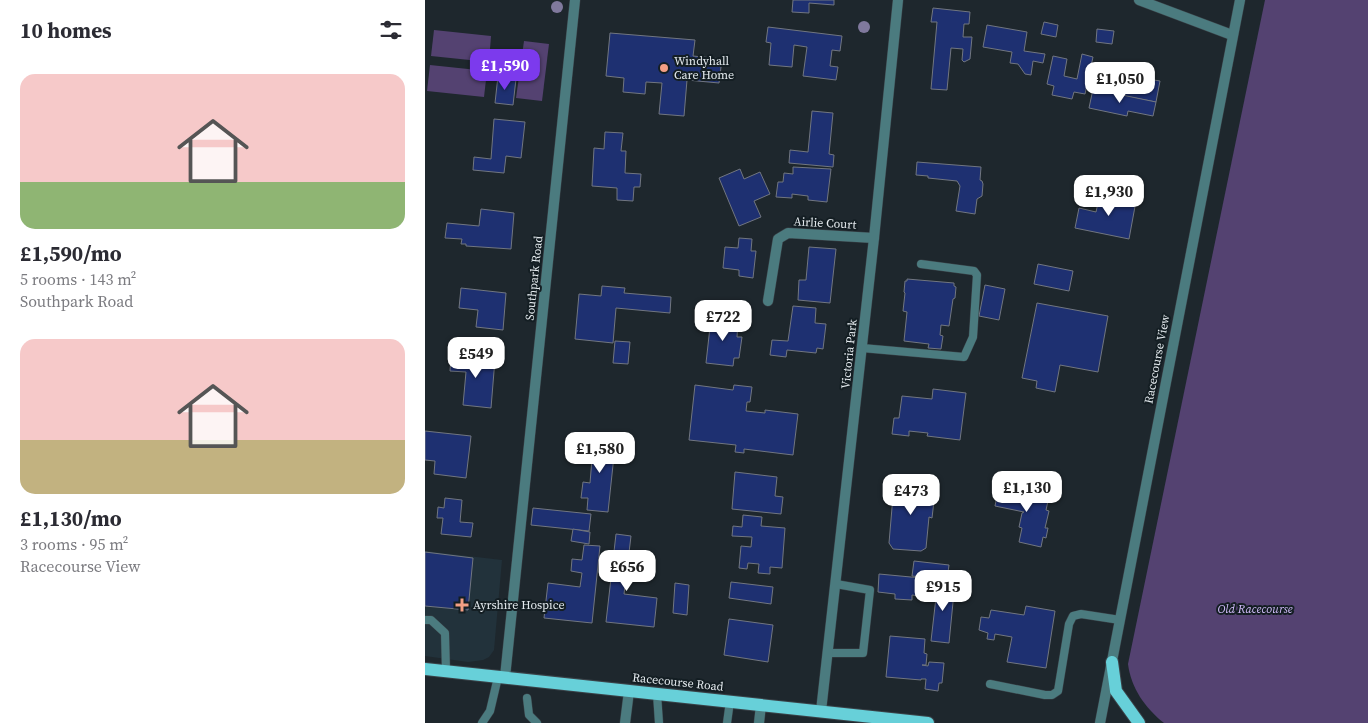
<!DOCTYPE html>
<meta charset="utf-8">
<style>
:root{--surface:#fff;--page:#f2f2f3;--text:#2b2b33;--muted:#7c7c81;--accent:#7c3aed}
body{margin:0;font-family:"Source Serif 4",serif;background:var(--page);color:var(--text);height:100vh;display:flex;flex-direction:column;font-size:19px;white-space:nowrap}
*{box-sizing:border-box;margin:0}
p{font-size:16px;color:var(--muted)}
.icon{flex:none;width:28px;height:28px;fill:none;stroke:currentColor;stroke-width:2;stroke-linecap:round;stroke-linejoin:round}
.map{position:relative;flex:1;overflow:hidden}
.side{display:flex;flex-direction:column;background:var(--surface);width:425px}
.side>*{flex:none}
.price{position:absolute;translate:-50% -42px;padding:0 11px;border-radius:10px;background:#fff;color:#222;font-size:16px;line-height:32px;filter:drop-shadow(0 1px 2px #0008)}
.price::after{content:'';position:absolute;left:50%;top:30px;width:15px;height:11px;margin-left:-8px;background:inherit;clip-path:polygon(0 0,100% 0,50% 100%)}
.price.selected{background:var(--accent);color:#fff}
ul{padding:0;list-style:none}
li{display:grid;align-content:center;gap:10px;height:265px;padding:0 20px}
li span{display:grid;place-items:center;height:155px;border-radius:15px;color:#555}
li>.icon{margin-inline-start:auto}
span .icon{width:90px;height:90px;fill:#fffc;stroke-width:1}
li b{font-size:21px}
h2{display:flex;justify-content:space-between;align-items:center;height:60px;padding:0 20px;font-size:21px}
main{display:flex;flex:1;min-height:0}
.map>svg:first-child{display:block}
.built{fill:#22323b}
.green{fill:#544271}
.building{fill:#1e3071;stroke:#717680}
.lines{fill:none;stroke-linecap:round;stroke-linejoin:round}
.service-casing{stroke:#3a4248;stroke-width:9}
.minor-casing{stroke:#3a4248;stroke-width:11}
.tertiary-casing{stroke:#3a4248;stroke-width:11}
.primary-casing{stroke:#3a4248;stroke-width:14}
.service{stroke:#4b7b7f;stroke-width:8}
.minor{stroke:#4b7b7f;stroke-width:10}
.tertiary{stroke:#4b7b7f;stroke-width:10}
.primary{stroke:#67d0d9;stroke-width:12}
.tree{fill:#80799d}
.poi-dot{fill:#f39f85;stroke:#141e23;stroke-width:2}
.labels{text-anchor:middle;dominant-baseline:central;stroke-width:4;stroke-linejoin:round;paint-order:stroke}
.poi-label{font-size:12px;fill:#e5ebef;stroke:#141e23;text-anchor:start}
.street-label{font-size:12px;fill:#e5ebef;stroke:#141e23}
.park-label{font-size:12px;font-style:italic;fill:#d1bcf9;stroke:#141e23}
</style>
<main>
<section class="side">
<h2>10 homes<svg class="icon" aria-label="filters" viewBox="0 0 24 24"><path d="M4 7h16M4 17h16"/><circle cx="9" cy="7" r="2"/><circle cx="15" cy="17" r="2"/></svg></h2>
<ul>
<li><span style="background:linear-gradient(#f6c9c9 70%,#8fb573 0)"><svg class="icon" aria-label="home" viewBox="0 0 24 24"><path d="M3 11l9-7 9 7M6 9v11h12V9"/></svg></span><div><b>£1,590/mo</b><p>5 rooms · 143 m²</p><p>Southpark Road</p></div></li>
<li><span style="background:linear-gradient(#f6c9c9 65%,#c2b280 0)"><svg class="icon" aria-label="home" viewBox="0 0 24 24"><path d="M3 11l9-7 9 7M6 9v11h12V9"/></svg></span><div><b>£1,130/mo</b><p>3 rooms · 95 m²</p><p>Racecourse View</p></div></li>
</ul>
</section>
<div class="map">
<svg width="943" height="723" viewBox="0 0 943 723">
<rect width="100%" height="100%" fill="#1e272d"/>
<polygon class="built" points="0,551 77,560 69,650 64,657 58,660 43,662 0,656"/>
<g class="green">
<path d="M840,0h103v723h-204c-19,-15 -33,-35 -36,-59z"/>
<polygon points="9,30 66,36 64,62 6,56"/>
<polygon points="99,41 124,44 117,101 91,98"/>
<polygon points="5,65 62,71 59,97 2,91"/>
</g>
<g class="building">
<polygon points="368,0 409,0 409,5 384,3 384,13 367,12"/>
<polygon points="508,8 545,12 544,24 539,24 538,37 547,37 545,59 539,62 537,60 538,49 526,48 522,90 506,89 512,22 506,22"/>
<polygon points="619,22 633,25 631,37 616,34"/>
<polygon points="562,25 602,32 599,51 620,54 618,63 608,61 606,75 600,74 593,64 585,63 587,52 558,47"/>
<polygon points="343,27 417,36 415,51 407,50 405,66 413,67 411,80 378,76 382,47 369,45 367,67 344,65 346,43 341,42"/>
<polygon points="672,29 689,31 687,44 671,42"/>
<polygon points="185,33 270,40 268,56 297,59 294,83 262,80 259,116 234,114 237,83 221,82 220,94 198,92 199,78 181,76"/>
<polygon points="657,54 668,57 660,94 649,92 647,99 627,95 629,86 622,84 628,56 642,59 639,76 652,79"/>
<polygon points="689,67 706,71 705,76 735,81 731,102 684,93"/>
<polygon points="73,76 91,79 88,105 70,103"/>
<polygon points="668,89 731,102 728,116 703,111 702,116 664,108"/>
<polygon points="387,111 408,113 404,154 409,155 408,167 364,163 365,150 383,152"/>
<polygon points="69,119 100,122 96,158 81,156 79,173 48,170 49,157 66,159"/>
<polygon points="180,132 198,133 196,151 201,151 200,173 216,174 215,187 209,187 208,201 192,200 192,188 167,186 169,148 179,149"/>
<polygon points="492,162 556,167 555,180 557,181 558,184 557,196 552,199 550,214 531,211 535,186 532,181 503,178 503,176 491,175"/>
<polygon points="368,167 406,169 402,202 383,200 383,196 367,194 367,198 351,197 353,182 358,182 359,173 368,174"/>
<polygon points="315,169 319,179 335,172 345,194 329,201 336,217 314,226 294,178"/>
<polygon points="675,194 711,201 704,239 650,228 654,208 671,212"/>
<polygon points="56,209 89,213 86,249 41,246 41,244 36,244 37,239 20,238 22,223 54,226"/>
<polygon points="314,238 327,239 326,251 331,251 328,278 314,276 314,270 298,268 300,247 313,248"/>
<polygon points="384,247 411,249 405,303 373,300 374,280 381,280"/>
<polygon points="613,264 648,271 644,291 609,284"/>
<polygon points="482,279 529,283 529,286 531,287 530,298 528,299 524,326 516,325 515,335 518,336 516,349 503,348 504,344 479,341 482,312 478,311 480,293 479,292 480,281 482,281"/>
<polygon points="560,285 580,289 574,320 554,316"/>
<polygon points="177,286 200,288 199,293 246,297 245,313 191,308 188,343 150,339 154,294 176,296"/>
<polygon points="36,288 81,293 78,330 51,327 53,310 34,308"/>
<polygon points="612,303 683,316 673,372 635,365 630,392 611,388 612,381 597,378"/>
<polygon points="368,306 391,308 390,323 401,324 398,349 392,348 391,353 362,350 361,357 345,355 347,340 363,341"/>
<polygon points="286,318 313,321 312,337 317,337 314,358 309,358 308,366 281,363"/>
<polygon points="190,341 205,342 203,364 188,363"/>
<polygon points="26,355 70,359 66,408 38,405 41,372 25,371"/>
<polygon points="270,385 308,390 309,385 327,387 325,402 322,402 321,411 340,413 340,410 373,414 368,455 319,449 319,453 310,452 311,445 264,440"/>
<polygon points="508,389 541,393 535,440 502,436 503,433 484,431 484,436 467,434 469,418 474,418 477,396 507,399"/>
<polygon points="0,431 46,436 41,478 9,474 10,461 0,460"/>
<polygon points="169,435 191,437 183,512 162,510 163,498 156,498 158,482 165,483"/>
<polygon points="310,472 352,477 350,496 358,497 356,514 307,509"/>
<polygon points="472,482 478,482 481,486 498,488 501,485 509,486 512,491 512,498 509,501 507,518 504,517 501,548 496,551 468,549 464,543 468,496 465,493 465,486"/>
<polygon points="574,486 618,495 617,500 623,501 621,510 624,511 620,528 623,528 621,538 618,537 616,547 594,542 597,528 594,527 597,513 599,512 570,506"/>
<polygon points="20,498 37,500 35,522 48,523 46,537 16,534 18,518 12,518 13,507 19,508"/>
<polygon points="108,508 166,514 164,531 106,525"/>
<polygon points="318,515 337,517 336,526 360,528 357,568 345,567 345,574 333,573 334,564 323,563 322,569 314,568 316,546 326,547 327,537 307,536 308,526 317,527"/>
<polygon points="148,529 165,532 164,544 146,541"/>
<polygon points="191,534 206,536 199,594 232,598 229,627 181,622"/>
<polygon points="159,545 175,546 167,623 119,618 123,583 155,587 157,573 146,571 147,559 157,560"/>
<polygon points="0,552 48,558 43,610 0,606"/>
<polygon points="489,561 524,565 522,580 487,576"/>
<polygon points="454,574 507,579 505,597 487,595 487,600 470,599 470,594 453,592"/>
<polygon points="513,580 530,582 524,643 506,641"/>
<polygon points="306,582 348,587 346,604 304,598"/>
<polygon points="250,583 264,585 262,615 248,613"/>
<polygon points="601,606 630,611 621,668 582,662 587,637 570,634 569,640 562,639 563,633 554,630 556,617 564,618 566,610 599,615"/>
<polygon points="304,619 348,625 343,662 299,655"/>
<polygon points="465,636 500,639 499,653 502,654 501,665 497,665 503,666 504,662 519,663 517,683 514,683 513,691 500,689 501,679 496,679 496,680 461,677"/>
</g>
<g class="lines">
<g class="service-casing">
<g id="service">
<polyline points="437,348 539,357 548,337 552,275 549,271 496,264"/>
<polyline points="0,620 6,620 20,633 21,671"/>
<polyline points="403,653 438,653 445,590 411,584"/>
<polyline points="565,684 620,695 627,695 633,691 644,624 648,616 656,614 695,620"/>
<polyline points="232,694 234,723"/>
<polyline points="102,698 104,715 112,723"/>
<polyline points="57,723 65,711 73,677"/>
<polyline points="302,723 305,701"/>
</g>
</g>
<g class="minor-casing">
<g id="minor">
<polyline points="343,301 353,239 363,233 449,238"/>
<polyline points="80,677 150,0"/>
<polyline points="396,711 449,238 473,0"/>
<polyline points="200,723 204,691"/>
<polyline points="334,723 336,705"/>
</g>
</g>
<g class="tertiary-casing">
<g id="tertiary">
<polyline points="714,0 807,35"/>
<polyline points="675,723 815,0"/>
</g>
</g>
<g class="primary-casing">
<g id="primary">
<polyline points="687,662 691,691 714,723"/>
<polyline points="0,669 503,723"/>
</g>
</g>
<use href="#service" class="service"/>
<use href="#minor" class="minor"/>
<use href="#tertiary" class="tertiary"/>
<use href="#primary" class="primary"/>
</g>
<g class="tree">
<circle cx="132" cy="7" r="6"/>
<circle cx="439" cy="27" r="6"/>
</g>
<g class="poi-dot">
<circle cx="239" cy="68" r="5"/>
<path d="M34.5 597.5h5v5h5v5h-5v5h-5v-5h-5v-5h5z"/>
</g>
<g class="labels">
<g class="poi-label">
<text x="249" y="61">Windyhall<tspan x="249" dy="14">Care Home</tspan></text>
<text x="48" y="605">Ayrshire Hospice</text>
</g>
<g class="street-label">
<text transform="translate(400 223) rotate(3)">Airlie Court</text>
<text transform="translate(109 278) rotate(-84)">Southpark Road</text>
<text transform="translate(424 354) rotate(-84)">Victoria Park</text>
<text transform="translate(732 359) rotate(-79)">Racecourse View</text>
<text transform="translate(253 682) rotate(6)">Racecourse Road</text>
</g>
<g class="park-label">
<text x="830" y="609">Old Racecourse</text>
</g>
</g>
</svg>
<b class="price selected" style="left:80px;top:91px">£1,590</b>
<b class="price" style="left:695px;top:104px">£1,050</b>
<b class="price" style="left:684px;top:217px">£1,930</b>
<b class="price" style="left:298px;top:342px">£722</b>
<b class="price" style="left:51px;top:379px">£549</b>
<b class="price" style="left:175px;top:474px">£1,580</b>
<b class="price" style="left:602px;top:513px">£1,130</b>
<b class="price" style="left:486px;top:516px">£473</b>
<b class="price" style="left:202px;top:592px">£656</b>
<b class="price" style="left:518px;top:612px">£915</b>
</div>
</main>
